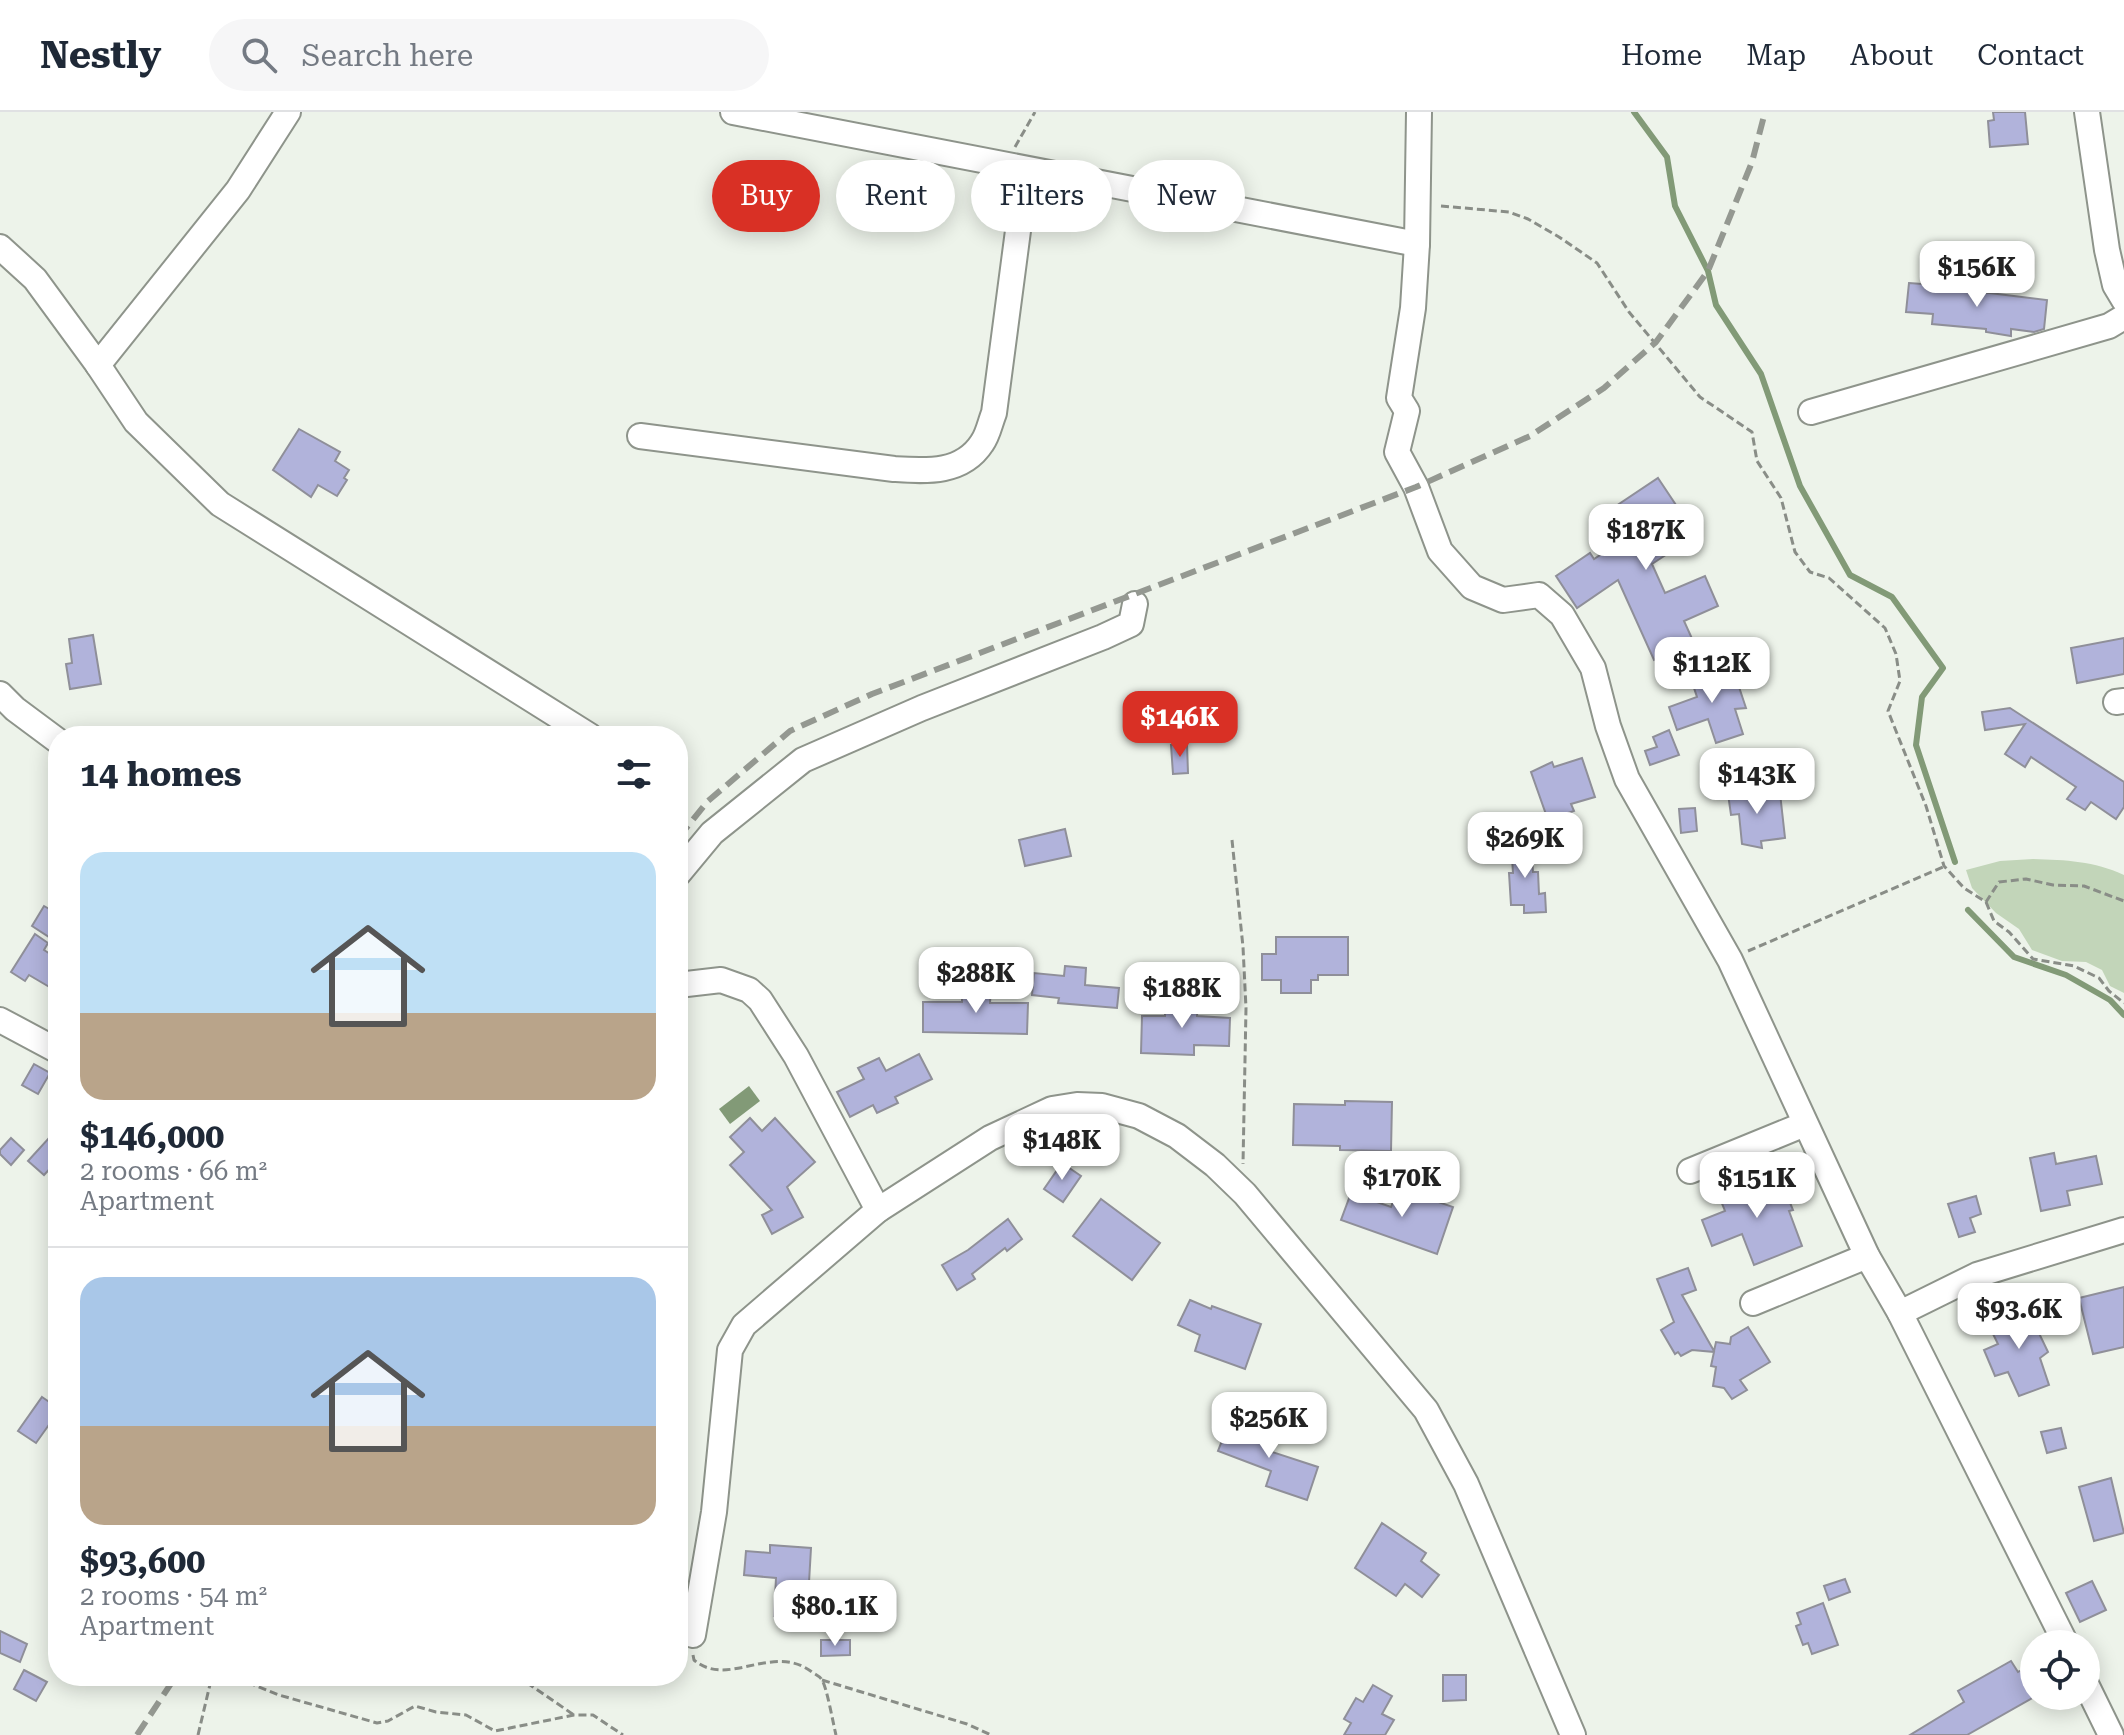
<!DOCTYPE html>
<meta charset="utf-8">
<style>
:root{--surface:#fff;--page:#f6f6f7;--text:#1f2937;--muted:#747a83;--line:#e0e1e3;--accent:#d93025}
body{margin:0;font-family:"Roboto Serif",serif;background:var(--page);color:var(--text);height:100vh;display:flex;flex-direction:column;font-size:30px;white-space:nowrap}
*{box-sizing:border-box;margin:0}
p{font-size:26px;color:var(--muted)}
.icon{flex:none;width:44px;height:44px;fill:none;stroke:currentColor;stroke-width:2;stroke-linecap:round;stroke-linejoin:round}
.map{position:relative;flex:1;overflow:hidden}
.sheet{position:absolute;left:48px;top:614px;width:640px;height:960px;display:flex;flex-direction:column;background:var(--surface);border-radius:32px;box-shadow:0 4px 20px #0003}
.sheet>*{flex:none}
.guide{position:absolute;left:712px;top:48px;width:760px;height:72px;display:flex;gap:16px}
.buttons{position:absolute;left:2020px;top:1518px;display:grid;gap:16px}
.buttons a{display:grid;place-items:center;width:80px;height:80px;border-radius:50%;background:var(--surface);box-shadow:0 4px 20px #0003;font-size:40px}
.price{position:absolute;translate:-50% -68px;padding:0 18px;border-radius:16px;background:#fff;color:#222;font-size:26px;line-height:52px;filter:drop-shadow(0 2px 4px #0008)}
.price::after{content:'';position:absolute;left:50%;top:48px;width:24px;height:18px;margin-left:-12px;background:inherit;clip-path:polygon(0 0,100% 0,50% 100%)}
.price.current{background:var(--accent);color:#fff}
ul{padding:0;list-style:none}
li{display:grid;align-content:center;gap:16px;height:424px;padding:0 32px}
li+li{border-top:2px solid var(--line)}
li span{display:grid;place-items:center;height:248px;border-radius:24px;color:#555}
li>.icon{margin-inline-start:auto}
span .icon{width:144px;height:144px;fill:#fffc;stroke-width:1}
li b{font-size:34px}
h2{display:flex;justify-content:space-between;align-items:center;height:96px;padding:0 32px;font-size:34px}
.pill{padding:0 28px;border-radius:36px;background:var(--surface);box-shadow:0 4px 20px #0003;font-size:28px;line-height:72px}
.pill.current{background:var(--accent);color:#fff}
header{display:flex;align-items:center;gap:48px;box-sizing:border-box;height:112px;padding:0 40px;background:var(--surface);border-bottom:2px solid var(--line)}
header strong{font-size:38px}
nav{display:flex;gap:44px;margin-inline-start:auto;font-size:28px}
.search{width:560px;height:72px;background:var(--page);display:flex;align-items:center;gap:20px;box-sizing:border-box;padding:0 28px;border-radius:44px;color:var(--muted);font-size:30px}
.map>svg:first-child{display:block}
.green{fill:#c2d5b9}
.water{fill:#829a77}
.lines{fill:none;stroke-linecap:round;stroke-linejoin:round}
.stream{stroke:#829a77;stroke-width:6}
.building{fill:#b1b3db;stroke:#8f8f99;stroke-width:2}
.minor-casing{stroke:#8e948b;stroke-width:28}
.path{stroke:#898d87;stroke-width:3;stroke-dasharray:8 4;stroke-linecap:butt}
.minor{stroke:#fff;stroke-width:24}
.rail{stroke:#949891;stroke-width:6;stroke-dasharray:16 8;stroke-linecap:butt}
</style>
<header>
<strong>Nestly</strong>
<div class="search"><svg class="icon" aria-label="search" viewBox="0 0 24 24"><circle cx="10" cy="10" r="6"/><path d="M15 15l6 6"/></svg>Search here</div>
<nav><a>Home</a><a>Map</a><a>About</a><a>Contact</a></nav>
</header>
<div class="map">
<svg width="2124" height="1623" viewBox="0 0 2124 1623">
<rect width="100%" height="100%" fill="#edf3ea"/>
<path class="green" d="M2033,747c33,1 61,2 91,16v118l-14,-7 -8,-16 -16,-8 -24,-1 -30,-11 -13,-21 -23,-16 -24,-25 -6,-18 34,-9z"/>
<polygon class="water" points="749,974 760,989 730,1012 719,997"/>
<g class="lines">
<g class="stream">
<polyline points="1634,0 1667,45 1675,94 1708,159 1716,193 1761,262 1800,374 1850,463 1892,485 1943,556 1922,585 1916,633 1955,750"/>
<polyline points="1968,798 2014,845 2066,863 2110,888 2124,903"/>
</g>
</g>
<g class="building">
<polygon points="1993,0 2025,0 2028,32 1990,35 1988,9 1994,8"/>
<polygon points="1909,171 1974,176 1974,179 2047,188 2044,217 2034,220 2011,217 2011,224 1986,220 1986,217 1932,212 1933,202 1906,200"/>
<polygon points="299,317 340,340 335,349 349,358 344,366 347,368 337,384 318,373 311,385 273,358"/>
<polygon points="1658,366 1696,423 1652,452 1665,481 1705,464 1718,494 1684,509 1694,531 1654,548 1618,468 1577,496 1556,464 1590,441 1594,447 1634,420 1616,394"/>
<polygon points="93,523 101,572 70,577 66,552 72,551 69,527"/>
<polygon points="2124,526 2124,562 2077,571 2071,536"/>
<polygon points="1720,553 1728,575 1738,572 1746,596 1735,597 1743,622 1716,631 1708,607 1677,618 1669,595 1697,585 1690,564"/>
<polygon points="2010,596 2124,670 2124,695 2116,707 2091,690 2085,698 2067,687 2076,675 2031,645 2025,655 2005,642 2025,612 1985,618 1982,600"/>
<polygon points="1669,618 1679,643 1650,653 1645,639 1657,635 1653,625"/>
<polygon points="1187,632 1188,661 1173,662 1171,633"/>
<polygon points="1582,646 1595,685 1571,692 1574,699 1548,708 1531,660 1552,650 1554,655"/>
<polygon points="1746,673 1748,685 1780,681 1785,726 1761,729 1762,736 1742,732 1739,702 1731,703 1727,675"/>
<polygon points="1695,696 1697,719 1681,721 1679,697"/>
<polygon points="1065,717 1071,744 1025,754 1019,728"/>
<polygon points="1511,730 1531,730 1533,760 1538,760 1539,782 1545,781 1546,800 1524,801 1524,793 1511,793 1509,761 1513,761"/>
<polygon points="44,794 58,802 58,810 49,825 32,814"/>
<polygon points="35,822 48,831 44,838 58,847 58,880 29,863 25,869 11,860"/>
<polygon points="1276,825 1348,825 1348,863 1318,863 1318,868 1311,868 1311,881 1281,881 1281,868 1262,868 1262,842 1276,842"/>
<polygon points="1065,854 1086,856 1085,873 1119,876 1117,896 1058,891 1059,886 1032,883 1034,861 1064,864"/>
<polygon points="962,875 991,875 990,891 1028,891 1027,922 923,920 923,890 962,890"/>
<polygon points="1165,888 1198,889 1197,904 1230,906 1229,934 1194,933 1194,943 1141,941 1142,904 1165,904"/>
<polygon points="919,942 932,967 895,985 898,991 877,1001 873,993 850,1005 837,980 864,967 858,956 879,946 886,959"/>
<polygon points="34,952 50,961 38,982 22,973"/>
<polygon points="1345,989 1392,990 1391,1039 1340,1038 1340,1034 1293,1033 1294,992 1345,993"/>
<polygon points="750,1006 762,1019 775,1006 815,1050 787,1075 803,1105 772,1122 762,1103 772,1098 730,1053 744,1040 730,1025"/>
<polygon points="11,1026 24,1038 11,1053 0,1042 0,1038"/>
<polygon points="48,1027 58,1035 58,1048 44,1063 28,1049"/>
<polygon points="2054,1041 2056,1052 2096,1044 2102,1072 2067,1079 2070,1093 2041,1099 2030,1046"/>
<polygon points="1062,1051 1081,1064 1063,1090 1044,1077"/>
<polygon points="1778,1061 1793,1098 1789,1099 1802,1134 1754,1153 1742,1122 1712,1134 1702,1108 1725,1099 1719,1084"/>
<polygon points="1398,1076 1453,1095 1437,1142 1341,1108 1351,1081 1391,1095"/>
<polygon points="1976,1084 1981,1102 1970,1106 1975,1120 1959,1125 1948,1092"/>
<polygon points="1101,1087 1160,1131 1132,1168 1073,1124"/>
<polygon points="1008,1107 1022,1127 1007,1139 1005,1136 972,1162 975,1167 957,1178 942,1153 968,1138"/>
<polygon points="1688,1156 1696,1178 1682,1183 1714,1239 1716,1230 1730,1232 1731,1225 1748,1215 1770,1250 1740,1268 1747,1278 1732,1287 1724,1276 1713,1274 1716,1255 1711,1254 1714,1240 1692,1238 1681,1244 1678,1240 1675,1242 1661,1218 1674,1210 1657,1167"/>
<polygon points="2124,1175 2124,1235 2093,1242 2079,1186"/>
<polygon points="1190,1188 1211,1197 1212,1194 1261,1212 1245,1257 1195,1239 1200,1223 1178,1213"/>
<polygon points="2024,1190 2048,1240 2040,1246 2049,1273 2019,1284 2008,1260 1995,1264 1984,1238 1998,1232 1991,1218 2008,1209 2004,1199"/>
<polygon points="42,1285 58,1296 58,1300 36,1331 18,1319"/>
<polygon points="1229,1311 1256,1321 1259,1314 1279,1322 1272,1340 1318,1355 1307,1388 1266,1374 1271,1359 1218,1339"/>
<polygon points="2061,1316 2066,1336 2047,1341 2041,1320"/>
<polygon points="2111,1366 2124,1421 2094,1429 2079,1375"/>
<polygon points="1382,1411 1426,1441 1421,1449 1439,1463 1422,1485 1405,1472 1396,1484 1355,1456"/>
<polygon points="770,1433 811,1436 807,1505 774,1504 776,1466 744,1463 746,1439 770,1441"/>
<polygon points="1845,1467 1850,1480 1829,1488 1824,1474"/>
<polygon points="2092,1469 2106,1498 2080,1510 2066,1481"/>
<polygon points="1823,1491 1838,1533 1812,1542 1808,1531 1803,1533 1796,1514 1801,1512 1797,1501"/>
<polygon points="0,1519 27,1532 20,1550 0,1541"/>
<polygon points="821,1528 850,1528 850,1543 821,1544"/>
<polygon points="2011,1549 2018,1560 2034,1551 2034,1585 1967,1623 1910,1623 1964,1590 1958,1579"/>
<polygon points="24,1558 47,1570 36,1589 14,1577"/>
<polygon points="1443,1563 1466,1563 1466,1588 1443,1589"/>
<polygon points="1373,1573 1392,1584 1382,1602 1394,1608 1385,1623 1344,1623 1351,1611 1344,1607 1356,1586 1363,1590"/>
</g>
<g class="lines">
<g class="minor-casing">
<g id="minor">
<polyline points="733,0 1417,132"/>
<polyline points="1419,0 1417,132 1413,196 1399,286 1407,299 1397,340 1416,375 1440,439 1472,475 1503,488 1539,483 1562,503 1593,556 1608,614 1627,667 1730,848 1867,1144 1900,1201 2066,1532"/>
<polyline points="2087,0 2107,138 2115,173 2124,188"/>
<polyline points="0,135 35,167 98,253 136,310 220,392 590,624"/>
<polyline points="98,253 238,78 288,0"/>
<polyline points="1811,300 2109,214 2124,205"/>
<path d="M640,324l254,33c32,2 68,5 88,-26 6,-8 8,-20 12,-30l32,-243"/>
<polyline points="0,582 15,597 58,629"/>
<polyline points="2116,590 2124,589"/>
<polyline points="678,762 712,721 803,648 922,596 1103,525 1131,512 1135,492"/>
<polyline points="678,873 721,868 749,878 760,888 796,944 878,1098"/>
<polyline points="0,908 58,939"/>
<polyline points="1690,1059 1805,1012"/>
<polyline points="1753,1191 1867,1144"/>
<polyline points="1900,1201 1977,1163 2124,1118"/>
<polyline points="693,1523 714,1400 730,1238 744,1213 878,1098 990,1026 1052,997 1077,993 1102,994 1139,1004 1177,1024 1215,1053 1245,1082 1426,1298 1466,1372 1573,1623"/>
<polyline points="2086,1572 2111,1623"/>
</g>
</g>
<g class="path">
<polyline points="1015,35 1035,0"/>
<polyline points="1441,94 1509,100 1528,107 1559,125 1597,151 1629,200 1700,285 1752,320 1757,349 1781,386 1795,440 1810,460 1829,466 1885,516 1896,542 1900,569 1888,599 1926,694 1944,754 1964,776 1986,790 1999,770 2026,767 2053,773 2084,774 2124,789"/>
<polyline points="1232,728 1243,835 1246,896 1243,1052"/>
<polyline points="1986,790 1994,809 2009,820 2033,847 2074,854 2099,866 2109,879 2124,891"/>
<polyline points="1748,839 1943,755"/>
<path d="M693,1543l1,5c34,29 78,-18 118,12 4,3 8,4 10,8 5,8 11,43 14,55"/>
<polyline points="517,1564 574,1603"/>
<polyline points="188,1565 244,1569 279,1583 377,1611 388,1609 415,1594 436,1600 466,1603 495,1619 574,1603 593,1603 623,1623"/>
<polyline points="822,1568 967,1612 991,1623"/>
<polyline points="198,1623 212,1564"/>
</g>
<use href="#minor" class="minor"/>
<g class="rail">
<polyline points="678,726 708,689 790,619 872,582 1416,375 1530,324 1604,276 1656,230 1708,159 1752,50 1765,0"/>
<polyline points="137,1623 176,1564"/>
</g>
</g>
</svg>
<div class="buttons">
<a><svg class="icon" aria-label="locate" viewBox="0 0 24 24"><circle cx="12" cy="12" r="6"/><path d="M12 2v4M12 18v4M2 12h4M18 12h4"/></svg></a>
</div>
<b class="price" style="left:1977px;top:197px">$156K</b>
<b class="price" style="left:1646px;top:460px">$187K</b>
<b class="price" style="left:1712px;top:593px">$112K</b>
<b class="price current" style="left:1180px;top:647px">$146K</b>
<b class="price" style="left:1757px;top:704px">$143K</b>
<b class="price" style="left:1525px;top:768px">$269K</b>
<b class="price" style="left:976px;top:903px">$288K</b>
<b class="price" style="left:1182px;top:918px">$188K</b>
<b class="price" style="left:1062px;top:1070px">$148K</b>
<b class="price" style="left:1402px;top:1107px">$170K</b>
<b class="price" style="left:1757px;top:1108px">$151K</b>
<b class="price" style="left:2019px;top:1239px">$93.6K</b>
<b class="price" style="left:1269px;top:1348px">$256K</b>
<b class="price" style="left:835px;top:1536px">$80.1K</b>
<div class="guide">
<a class="pill current">Buy</a>
<a class="pill">Rent</a>
<a class="pill">Filters</a>
<a class="pill">New</a>
</div>
<section class="sheet">
<h2>14 homes<svg class="icon" aria-label="filters" viewBox="0 0 24 24"><path d="M4 7h16M4 17h16"/><circle cx="9" cy="7" r="2"/><circle cx="15" cy="17" r="2"/></svg></h2>
<ul>
<li><span style="background:linear-gradient(#bfe0f5 65%,#b9a48a 0)"><svg class="icon" aria-label="home" viewBox="0 0 24 24"><path d="M3 11l9-7 9 7M6 9v11h12V9"/></svg></span><div><b>$146,000</b><p>2 rooms · 66 m²</p><p>Apartment</p></div></li>
<li><span style="background:linear-gradient(#a9c7e8 60%,#b9a48a 0)"><svg class="icon" aria-label="home" viewBox="0 0 24 24"><path d="M3 11l9-7 9 7M6 9v11h12V9"/></svg></span><div><b>$93,600</b><p>2 rooms · 54 m²</p><p>Apartment</p></div></li>
</ul>
</section>
</div>
